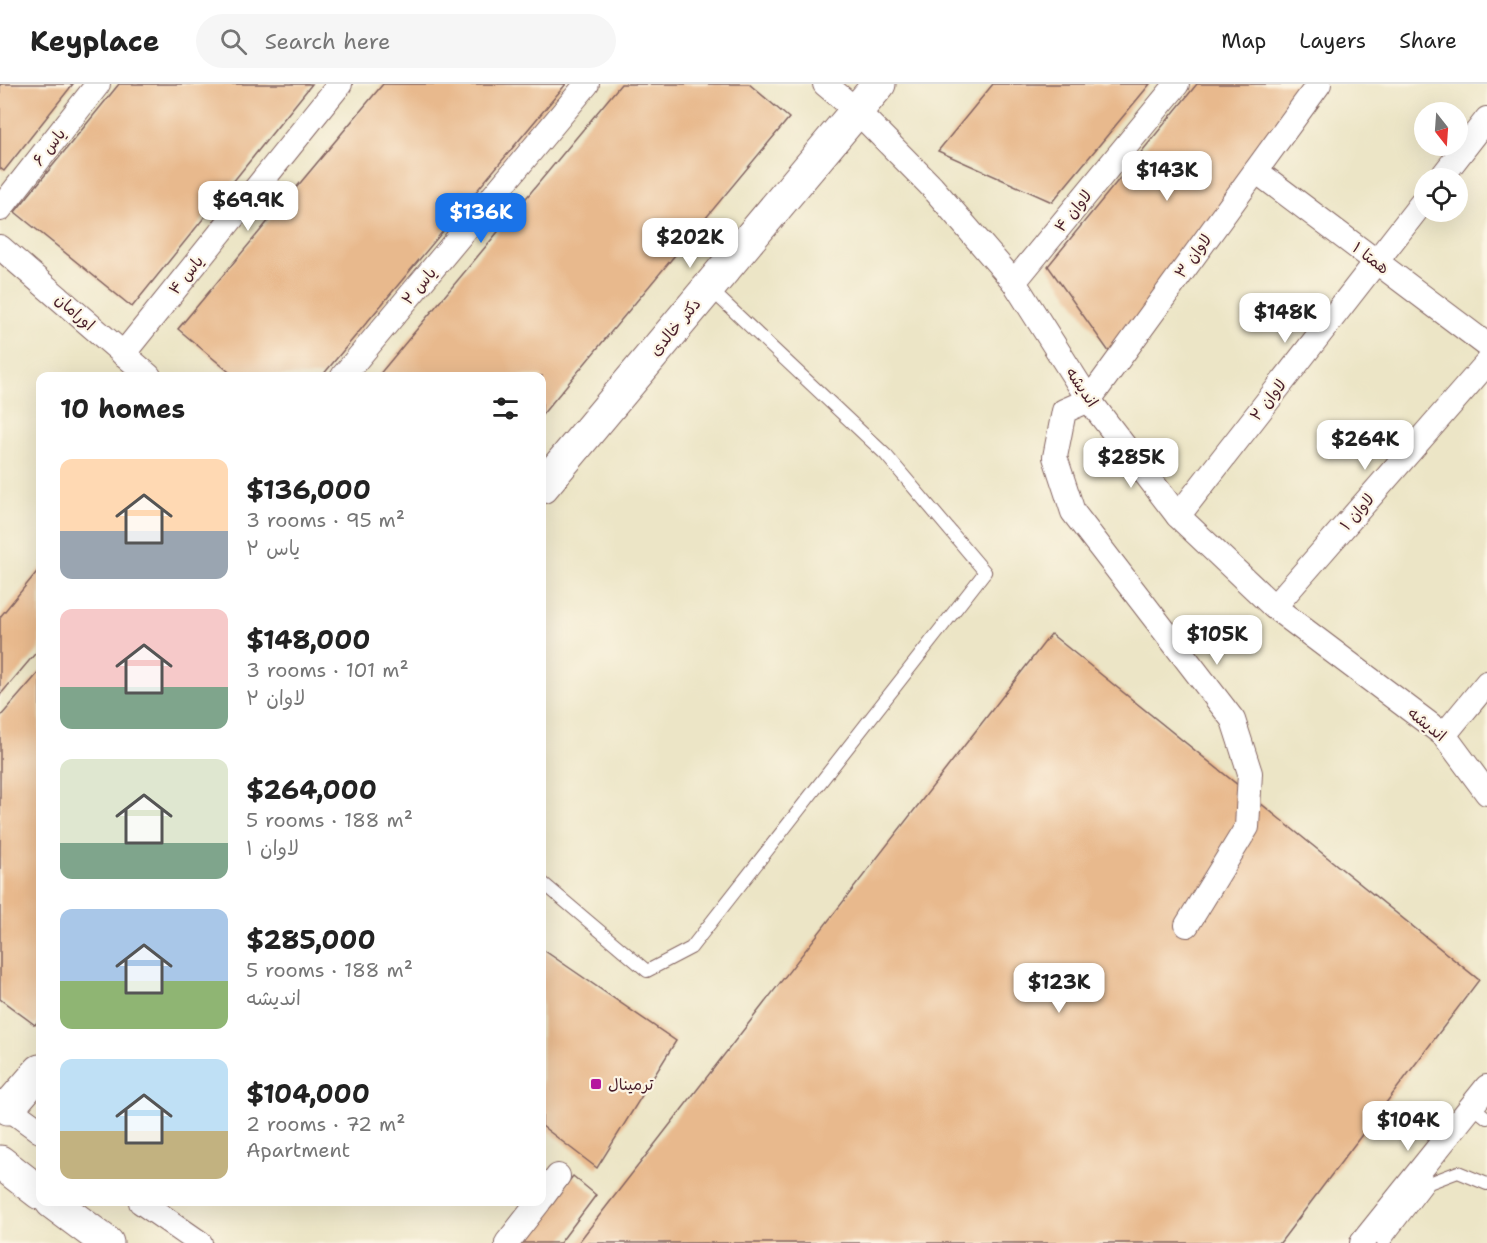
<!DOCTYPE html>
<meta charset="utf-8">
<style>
:root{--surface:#fff;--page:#f6f6f6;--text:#222;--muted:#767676;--line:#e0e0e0;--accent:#1a73e8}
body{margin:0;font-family:"Shantell Sans","Playpen Sans Arabic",sans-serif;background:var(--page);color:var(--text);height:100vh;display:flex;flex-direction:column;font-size:22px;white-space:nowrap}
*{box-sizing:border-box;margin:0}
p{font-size:20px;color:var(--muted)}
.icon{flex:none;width:33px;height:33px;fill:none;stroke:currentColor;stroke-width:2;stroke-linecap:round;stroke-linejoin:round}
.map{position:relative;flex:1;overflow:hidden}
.side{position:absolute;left:36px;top:288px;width:510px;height:834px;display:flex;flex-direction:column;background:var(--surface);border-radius:12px;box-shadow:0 6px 24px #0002}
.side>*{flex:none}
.needle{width:39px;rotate:163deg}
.buttons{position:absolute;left:1414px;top:18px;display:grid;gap:12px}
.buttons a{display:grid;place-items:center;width:54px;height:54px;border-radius:50%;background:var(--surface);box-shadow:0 6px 24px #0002;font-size:30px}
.price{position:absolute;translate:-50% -51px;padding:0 14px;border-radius:12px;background:#fff;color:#222;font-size:20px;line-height:39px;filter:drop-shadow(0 2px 3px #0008)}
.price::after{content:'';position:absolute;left:50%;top:36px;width:18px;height:14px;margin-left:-9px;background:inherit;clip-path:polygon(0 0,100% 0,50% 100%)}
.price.active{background:var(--accent);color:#fff}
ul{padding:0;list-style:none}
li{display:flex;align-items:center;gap:18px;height:150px;padding:0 24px}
li span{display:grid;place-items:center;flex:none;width:168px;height:120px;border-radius:12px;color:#555}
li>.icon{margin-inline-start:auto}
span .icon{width:72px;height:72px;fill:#fffc;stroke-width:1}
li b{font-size:26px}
h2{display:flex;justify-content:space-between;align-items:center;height:72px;padding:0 24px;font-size:26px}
header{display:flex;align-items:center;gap:36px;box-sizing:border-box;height:84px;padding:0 30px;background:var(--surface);border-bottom:2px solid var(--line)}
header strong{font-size:28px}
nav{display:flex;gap:33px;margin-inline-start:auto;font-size:21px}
.search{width:420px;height:54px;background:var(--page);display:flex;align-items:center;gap:15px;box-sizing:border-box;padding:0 21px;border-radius:33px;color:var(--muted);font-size:22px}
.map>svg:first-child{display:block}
.building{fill:#e8b98d}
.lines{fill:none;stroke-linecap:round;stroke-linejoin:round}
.lane-casing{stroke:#836461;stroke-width:14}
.street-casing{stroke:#836461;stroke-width:26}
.secondary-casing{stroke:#836461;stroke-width:35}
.primary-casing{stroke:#836461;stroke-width:35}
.lane{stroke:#fff;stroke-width:12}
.street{stroke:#fff;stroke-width:24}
.secondary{stroke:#fff;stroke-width:33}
.primary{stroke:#fff;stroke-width:33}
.poi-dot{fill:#b5179e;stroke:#fcf5e5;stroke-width:2}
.labels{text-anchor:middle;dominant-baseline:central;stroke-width:4.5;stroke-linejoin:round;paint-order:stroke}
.street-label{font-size:16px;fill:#4a1f2b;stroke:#fcf5e5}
.poi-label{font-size:16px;fill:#4a1f2b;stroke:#fcf5e5;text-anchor:start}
</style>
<header>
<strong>Keyplace</strong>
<div class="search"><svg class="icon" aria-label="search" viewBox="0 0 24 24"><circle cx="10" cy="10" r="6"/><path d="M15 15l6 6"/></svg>Search here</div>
<nav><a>Map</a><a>Layers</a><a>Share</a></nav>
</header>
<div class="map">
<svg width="1487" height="1159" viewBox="0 0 1487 1159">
<rect width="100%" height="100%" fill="#fcf5e5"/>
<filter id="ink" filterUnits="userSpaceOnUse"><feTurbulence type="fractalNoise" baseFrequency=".0167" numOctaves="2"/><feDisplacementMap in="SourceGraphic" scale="12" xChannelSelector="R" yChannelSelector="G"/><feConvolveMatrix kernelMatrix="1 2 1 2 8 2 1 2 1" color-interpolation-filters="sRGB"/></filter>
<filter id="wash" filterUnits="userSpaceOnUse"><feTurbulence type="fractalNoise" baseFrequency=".008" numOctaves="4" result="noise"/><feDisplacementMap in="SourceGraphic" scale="24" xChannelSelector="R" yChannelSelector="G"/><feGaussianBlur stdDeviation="1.35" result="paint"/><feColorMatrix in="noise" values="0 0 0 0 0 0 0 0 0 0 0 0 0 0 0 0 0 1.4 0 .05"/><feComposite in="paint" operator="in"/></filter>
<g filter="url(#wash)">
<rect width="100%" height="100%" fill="#ece5c6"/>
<g id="blocks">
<g class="building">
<polygon points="0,0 73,0 4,87 0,84"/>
<polygon points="119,0 312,0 132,223 15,128"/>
<polygon points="383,0 566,0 322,292 234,292 178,245"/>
<polygon points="621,0 749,0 789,34 542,331 542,292 378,292"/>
<polygon points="993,0 1150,0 1052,118 938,67"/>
<polygon points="1197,0 1310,0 1112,272 1048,182"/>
<polygon points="40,484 40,564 0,611 0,533"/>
<polygon points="1051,550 1479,896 1280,1159 578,1159"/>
<polygon points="40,587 40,934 35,941 0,915 0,633"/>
<polygon points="542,865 676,957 597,1084 542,1042"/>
<polygon points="573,1092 596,1111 560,1159 522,1159"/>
</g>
</g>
</g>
<g filter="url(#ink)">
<use href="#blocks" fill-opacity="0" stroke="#836461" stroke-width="1.5"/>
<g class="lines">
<g class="lane-casing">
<g id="lane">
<polyline points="542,798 647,887 691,864 985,488 886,371 709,204"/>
<polyline points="1472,1022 1487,1034"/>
<polyline points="1383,1159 1429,1099 1458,1088 1487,1100"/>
</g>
</g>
<g class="street-casing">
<g id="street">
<polyline points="825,0 857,27 932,103 1014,198 1089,316 1178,432 1274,523 1444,651 1487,709"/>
<polyline points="1256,87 1487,261"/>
<polyline points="1441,94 1487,35"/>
<polyline points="0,125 98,0"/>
<polyline points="0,163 149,292"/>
<polyline points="1014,198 1177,0"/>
<polyline points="123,270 340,0"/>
<polyline points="343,292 587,0"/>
<polyline points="1178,432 1425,115"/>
<polyline points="1274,523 1487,279"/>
<polyline points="1444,651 1487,599"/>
<polyline points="1187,841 1247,743 1250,689 1233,636 1073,428 1055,373 1064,327 1089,316 1319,0"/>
<polyline points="0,1018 40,1047"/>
<polyline points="542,1114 558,1092"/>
<polyline points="141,1118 200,1159"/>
<polyline points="507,1159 539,1118"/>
<polyline points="1362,1159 1487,1003"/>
</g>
</g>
<g class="secondary-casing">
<g id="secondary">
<polyline points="542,403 879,0"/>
<polyline points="8,1024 40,987"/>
</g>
</g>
<g class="primary-casing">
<g id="primary">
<polyline points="0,1078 40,1109"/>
<polyline points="52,1118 107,1159"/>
</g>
</g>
<use href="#lane" class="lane"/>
<use href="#street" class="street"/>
<use href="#secondary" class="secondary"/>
<use href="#primary" class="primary"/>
</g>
</g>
<rect class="poi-dot" x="590" y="994" width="12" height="12" rx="3"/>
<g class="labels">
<g class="street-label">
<text transform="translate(49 63) rotate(-52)">یاس ۶</text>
<text transform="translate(1073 127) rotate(-51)">لاوان ۴</text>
<text transform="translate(1193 172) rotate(-54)">لاوان ۳</text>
<text transform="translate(1371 174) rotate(37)">همتا ۱</text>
<text transform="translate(186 191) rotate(-51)">یاس ۴</text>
<text transform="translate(419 202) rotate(-50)">یاس ۲</text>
<text transform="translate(75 228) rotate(41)">اورامان</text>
<text transform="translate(675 243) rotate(-50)">دکتر خالدی</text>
<text transform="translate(1082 303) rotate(56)">اندیشه</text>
<text transform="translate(1268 316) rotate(-52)">لاوان ۲</text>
<text transform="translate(1357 428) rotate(-49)">لاوان ۱</text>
<text transform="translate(1427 640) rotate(39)">اندیشه</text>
</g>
<g class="poi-label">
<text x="608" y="1000">ترمینال</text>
</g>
</g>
</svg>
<div class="buttons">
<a><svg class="needle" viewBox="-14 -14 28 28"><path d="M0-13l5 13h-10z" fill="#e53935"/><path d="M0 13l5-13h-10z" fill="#767676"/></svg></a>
<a><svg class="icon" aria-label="locate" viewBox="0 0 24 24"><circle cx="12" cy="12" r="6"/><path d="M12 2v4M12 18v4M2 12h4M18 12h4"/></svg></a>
</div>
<b class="price" style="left:1167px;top:118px">$143K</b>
<b class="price" style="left:248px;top:148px">$69.9K</b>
<b class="price active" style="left:481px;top:160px">$136K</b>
<b class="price" style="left:690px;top:185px">$202K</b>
<b class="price" style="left:1285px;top:260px">$148K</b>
<b class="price" style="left:1365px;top:387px">$264K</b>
<b class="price" style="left:1131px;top:405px">$285K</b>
<b class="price" style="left:1217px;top:582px">$105K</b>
<b class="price" style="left:1059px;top:930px">$123K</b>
<b class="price" style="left:1408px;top:1068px">$104K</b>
<section class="side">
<h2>10 homes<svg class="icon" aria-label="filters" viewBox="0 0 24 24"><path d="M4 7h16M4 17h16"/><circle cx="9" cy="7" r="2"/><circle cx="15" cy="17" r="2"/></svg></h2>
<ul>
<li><span style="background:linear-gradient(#ffd9b3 60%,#9aa5b1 0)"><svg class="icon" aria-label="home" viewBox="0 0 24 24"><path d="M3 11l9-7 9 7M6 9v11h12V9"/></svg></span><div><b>$136,000</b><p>3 rooms · 95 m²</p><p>یاس ۲</p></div></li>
<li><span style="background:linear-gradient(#f6c9c9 65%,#7fa58c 0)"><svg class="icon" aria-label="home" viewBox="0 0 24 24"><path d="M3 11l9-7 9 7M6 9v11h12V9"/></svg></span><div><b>$148,000</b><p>3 rooms · 101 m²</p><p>لاوان ۲</p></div></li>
<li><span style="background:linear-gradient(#dfe7d0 70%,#7fa58c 0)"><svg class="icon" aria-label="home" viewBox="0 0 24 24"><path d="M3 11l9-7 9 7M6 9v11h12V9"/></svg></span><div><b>$264,000</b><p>5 rooms · 188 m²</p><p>لاوان ۱</p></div></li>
<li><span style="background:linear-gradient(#a9c7e8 60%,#8fb573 0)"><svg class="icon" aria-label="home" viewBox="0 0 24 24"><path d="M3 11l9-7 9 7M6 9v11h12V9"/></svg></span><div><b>$285,000</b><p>5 rooms · 188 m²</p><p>اندیشه</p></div></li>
<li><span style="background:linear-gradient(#bfe0f5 60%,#c2b280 0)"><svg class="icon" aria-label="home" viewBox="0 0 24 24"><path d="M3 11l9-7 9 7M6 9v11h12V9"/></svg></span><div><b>$104,000</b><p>2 rooms · 72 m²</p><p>Apartment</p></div></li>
</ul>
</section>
</div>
